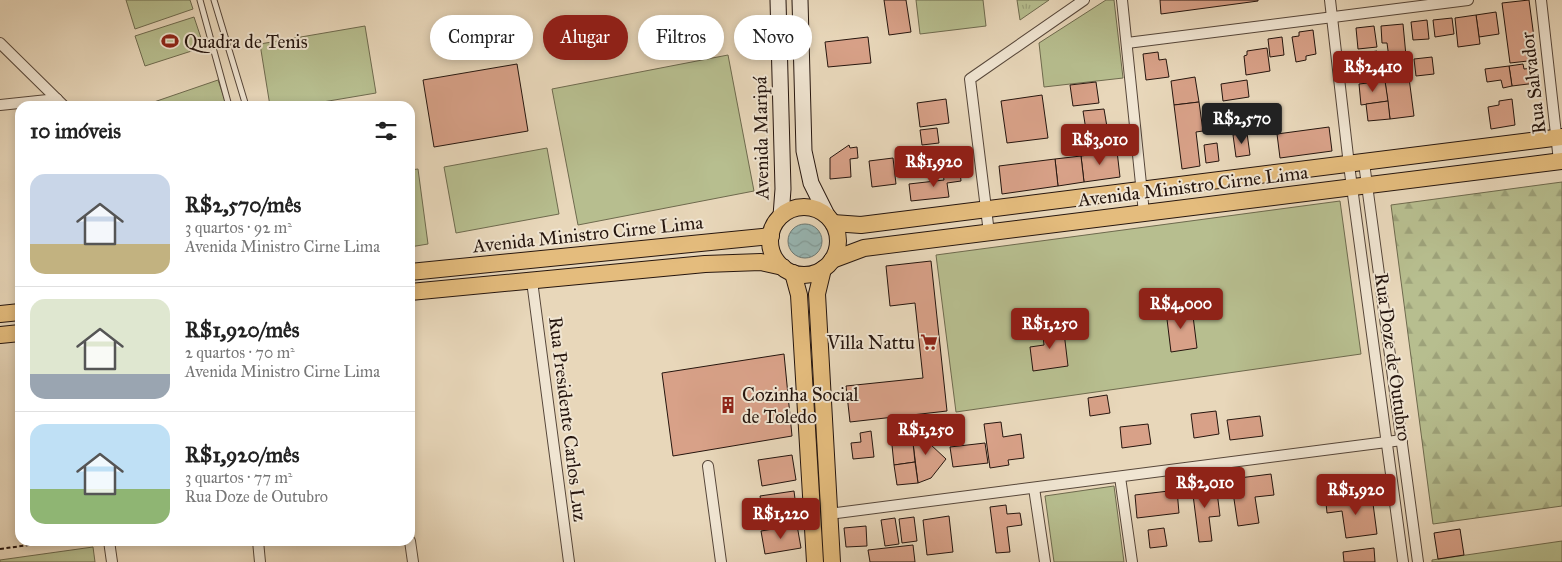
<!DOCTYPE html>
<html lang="pt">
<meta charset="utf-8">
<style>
:root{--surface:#fff;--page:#f2f2f2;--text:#222;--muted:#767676;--line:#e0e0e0;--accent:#8f2418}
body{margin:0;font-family:"IM FELL Great Primer",serif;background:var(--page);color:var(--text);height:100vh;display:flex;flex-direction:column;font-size:19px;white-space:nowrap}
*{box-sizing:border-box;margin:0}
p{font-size:16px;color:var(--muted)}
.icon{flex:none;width:28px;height:28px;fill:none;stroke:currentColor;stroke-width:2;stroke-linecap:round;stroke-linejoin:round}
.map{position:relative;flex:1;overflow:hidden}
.side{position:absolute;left:15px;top:101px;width:400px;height:445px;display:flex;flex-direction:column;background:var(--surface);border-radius:15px;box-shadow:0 2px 8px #0003}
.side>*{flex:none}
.guide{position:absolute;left:430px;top:15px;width:475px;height:45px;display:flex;gap:10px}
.price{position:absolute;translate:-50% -42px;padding:0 11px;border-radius:5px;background:var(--accent);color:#fff;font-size:16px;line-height:32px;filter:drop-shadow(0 1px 2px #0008)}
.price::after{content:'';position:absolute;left:50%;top:30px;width:15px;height:11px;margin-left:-8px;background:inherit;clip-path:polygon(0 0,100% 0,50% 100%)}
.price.active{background:#222;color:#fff}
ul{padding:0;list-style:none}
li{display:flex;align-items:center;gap:15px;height:125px;padding:0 15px}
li+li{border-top:1px solid var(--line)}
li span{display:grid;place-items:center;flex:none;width:140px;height:100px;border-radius:15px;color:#555}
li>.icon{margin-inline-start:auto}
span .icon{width:60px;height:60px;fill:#fffc;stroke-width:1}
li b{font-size:21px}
h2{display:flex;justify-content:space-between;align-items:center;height:60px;padding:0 15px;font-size:21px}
.pill{padding:0 18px;border-radius:22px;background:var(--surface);box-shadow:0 2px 8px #0003;font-size:18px;line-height:45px}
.pill.active{background:var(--accent);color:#fff}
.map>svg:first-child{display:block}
.grass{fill:#b7be8f;stroke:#6e6a4e}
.forest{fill:url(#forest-firs);stroke:#6e6a4e}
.park{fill:url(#park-tufts);stroke:#6e6a4e}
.water{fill:url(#water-waves);stroke:#6a7773}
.building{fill:#d8a188;stroke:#25150e}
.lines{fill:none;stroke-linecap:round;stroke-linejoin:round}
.lane-casing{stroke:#564639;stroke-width:7}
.street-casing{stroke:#564639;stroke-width:12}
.secondary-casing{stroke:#25150e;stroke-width:17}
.primary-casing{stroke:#25150e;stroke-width:18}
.path{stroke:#25150e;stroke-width:2;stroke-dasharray:4 2.5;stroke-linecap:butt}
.lane{stroke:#f0e5d2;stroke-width:5}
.street{stroke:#f0e5d2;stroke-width:10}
.secondary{stroke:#f0e5d2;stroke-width:15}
.primary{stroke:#e4bc7d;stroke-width:16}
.labels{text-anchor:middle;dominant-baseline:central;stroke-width:4;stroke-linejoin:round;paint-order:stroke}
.poi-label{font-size:19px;fill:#25150e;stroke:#f0e5d2;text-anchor:start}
.street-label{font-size:19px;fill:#25150e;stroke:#f0e5d2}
</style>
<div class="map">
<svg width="1562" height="562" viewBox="0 0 1562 562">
<defs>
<pattern id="forest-firs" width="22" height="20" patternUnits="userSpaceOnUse" patternTransform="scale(1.25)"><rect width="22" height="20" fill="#b7be8f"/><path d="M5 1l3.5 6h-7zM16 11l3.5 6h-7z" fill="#9da27a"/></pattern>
<pattern id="park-tufts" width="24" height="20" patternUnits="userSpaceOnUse" patternTransform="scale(1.25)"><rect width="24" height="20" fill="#b7be8f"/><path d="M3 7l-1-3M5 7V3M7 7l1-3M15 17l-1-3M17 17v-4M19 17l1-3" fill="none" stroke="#9da27a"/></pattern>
<pattern id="water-waves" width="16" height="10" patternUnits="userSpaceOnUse" patternTransform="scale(1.25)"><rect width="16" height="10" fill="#98b8b6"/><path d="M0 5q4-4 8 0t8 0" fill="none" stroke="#839d9b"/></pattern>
</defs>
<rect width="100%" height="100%" fill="#e8d7ba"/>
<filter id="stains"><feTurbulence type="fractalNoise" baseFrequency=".004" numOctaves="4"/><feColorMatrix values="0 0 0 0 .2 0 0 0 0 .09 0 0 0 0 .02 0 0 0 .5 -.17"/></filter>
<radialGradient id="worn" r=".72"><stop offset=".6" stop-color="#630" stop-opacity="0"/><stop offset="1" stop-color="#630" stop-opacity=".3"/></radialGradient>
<g class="grass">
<polygon points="126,0 190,0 193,9 135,29"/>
<polygon points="916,0 983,0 986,26 920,34"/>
<polygon points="1106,0 1114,0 1123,78 1044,87 1039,43"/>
<polygon points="194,17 204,47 145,66 135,36"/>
<polygon points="365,26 376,93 299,106 270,106 260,44"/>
<polygon points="728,55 754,191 578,225 552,89"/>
<polygon points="218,80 227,106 152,106 151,103"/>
<polygon points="547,148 559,214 456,233 444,167"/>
<polygon points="418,169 428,244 410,247 410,170"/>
<polygon points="1340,201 1361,354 956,412 936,255"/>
<polygon points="1114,486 1124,562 1054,562 1045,496"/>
<polygon points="1562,541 1562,562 1432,562 1432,560"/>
<polygon points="93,547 95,562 0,562 0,560"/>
</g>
<polygon class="forest" points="1562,182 1562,506 1433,524 1391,205"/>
<polygon class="park" points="1017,0 1049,0 1020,20"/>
<circle class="water" cx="805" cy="241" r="17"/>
<g class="building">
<polygon points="884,0 906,0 911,32 889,35"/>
<polygon points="1160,0 1258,0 1258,1 1161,14"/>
<polygon points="1529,0 1537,60 1510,63 1502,3"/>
<polygon points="1496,12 1499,34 1479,37 1476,15"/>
<polygon points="1476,15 1480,44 1458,47 1455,18"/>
<polygon points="1452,18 1454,34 1435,37 1433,20"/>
<polygon points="1427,20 1429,39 1413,40 1411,22"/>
<polygon points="1403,24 1406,56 1389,58 1387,43 1382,43 1381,26"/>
<polygon points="1374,26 1377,47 1358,49 1356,28"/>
<polygon points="1313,30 1316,54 1306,56 1306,60 1296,62 1292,37 1299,36 1299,32"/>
<polygon points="868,37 871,63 828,67 825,42"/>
<polygon points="1282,37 1284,55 1270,57 1268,39"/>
<polygon points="1267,48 1270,71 1246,75 1244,56 1247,55 1247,51"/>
<polygon points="1377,51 1380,78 1361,80 1357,54"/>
<polygon points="1158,52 1159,60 1166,59 1169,77 1146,80 1143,54"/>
<polygon points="1432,57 1434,74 1416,76 1414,59"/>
<polygon points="517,64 528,131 434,147 423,80"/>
<polygon points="1523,64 1524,69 1533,68 1536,83 1512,86 1509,66"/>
<polygon points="1509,66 1512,86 1503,88 1501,80 1487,82 1485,69"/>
<polygon points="1195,77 1199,102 1174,105 1171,81"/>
<polygon points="1409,78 1414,116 1390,119 1385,81"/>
<polygon points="1247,80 1249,97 1223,101 1221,84"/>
<polygon points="1385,81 1388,101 1361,105 1359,84"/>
<polygon points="1096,82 1099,103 1073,106 1070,85"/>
<polygon points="1042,95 1048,138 1007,143 1001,101"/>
<polygon points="946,99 949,123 920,127 917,103"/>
<polygon points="1512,99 1515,125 1491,129 1488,107 1499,105 1499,101"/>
<polygon points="1388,101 1390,119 1368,121 1366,104"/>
<polygon points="1199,102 1203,131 1196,132 1200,166 1182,169 1174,105"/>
<polygon points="1104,109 1107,127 1086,130 1083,111"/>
<polygon points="1329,127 1332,151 1280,158 1277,134"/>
<polygon points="937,128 939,143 922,145 920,130"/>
<polygon points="1107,130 1110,145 1092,149 1090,133"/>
<polygon points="1247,133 1250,155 1236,157 1233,135"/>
<polygon points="1217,143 1219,161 1206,163 1204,145"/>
<polygon points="849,145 850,148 857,147 858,158 850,159 851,177 830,179 830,158"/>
<polygon points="944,150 947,172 929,174 927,166 915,167 913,154"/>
<polygon points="1117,151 1120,177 1084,182 1081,156"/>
<polygon points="1081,156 1084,182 1058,186 1055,159"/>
<polygon points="893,158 896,184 872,187 869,161"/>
<polygon points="1055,159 1058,186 1002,194 999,166"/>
<polygon points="960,171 961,181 947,183 949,197 911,201 909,184 944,180 943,173"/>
<polygon points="931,261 947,411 850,422 846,386 923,378 915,303 890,306 886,266"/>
<polygon points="1192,308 1197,348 1171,352 1166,311"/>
<polygon points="1063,324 1068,366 1033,371 1030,347 1044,345 1042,327"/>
<polygon points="784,354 792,436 673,456 662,373"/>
<polygon points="1107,395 1110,413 1090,416 1088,398"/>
<polygon points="1216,411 1219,434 1194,438 1191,414"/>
<polygon points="1260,416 1263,436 1230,440 1227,420"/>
<polygon points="1001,422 1003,437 1021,434 1024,458 1008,460 1009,465 990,468 984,424"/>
<polygon points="1148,424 1151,444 1122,448 1120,427"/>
<polygon points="925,427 934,436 930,444 946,459 931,478 918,483 913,443"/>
<polygon points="871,431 874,457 853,459 851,443 861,442 860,433"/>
<polygon points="913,443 915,462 894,465 892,445"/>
<polygon points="985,443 988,463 953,467 950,447"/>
<polygon points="792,455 796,480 762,486 758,460"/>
<polygon points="915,462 918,483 897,485 894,465"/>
<polygon points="1271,474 1274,495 1255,497 1259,523 1238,526 1231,479"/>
<polygon points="1216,484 1220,516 1209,517 1212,541 1199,542 1192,487"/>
<polygon points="1177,490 1179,513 1137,518 1135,495"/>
<polygon points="794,491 797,515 764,519 760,496"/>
<polygon points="1372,496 1377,534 1346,538 1342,511 1327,513 1326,503"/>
<polygon points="1006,505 1007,514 1020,513 1022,525 1007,527 1010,552 996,553 990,507"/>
<polygon points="949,516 953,552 927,555 923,520"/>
<polygon points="914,517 917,541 902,543 899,519"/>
<polygon points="895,518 899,544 885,546 881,520"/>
<polygon points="797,525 801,548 765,554 761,531"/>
<polygon points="866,526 867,546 846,547 844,528"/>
<polygon points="1164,528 1167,546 1150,548 1148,530"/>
<polygon points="1460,529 1464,555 1438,559 1434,533"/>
<polygon points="913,545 915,562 870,562 868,550"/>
<polygon points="1374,548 1375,562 1344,562 1343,552"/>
</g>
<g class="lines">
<g class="lane-casing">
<g id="lane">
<polyline points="200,0 229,106"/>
<polyline points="214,0 246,106"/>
</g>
</g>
<g class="street-casing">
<g id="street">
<polyline points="1122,0 1144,213"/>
<polyline points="1330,0 1349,165 1403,562"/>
<polyline points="1541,0 1559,161"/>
<polyline points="0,43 64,106"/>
<polyline points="1127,43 1468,0"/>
<polyline points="0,105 57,99"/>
<polyline points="1364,163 1418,562"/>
<polyline points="989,233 970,79 1084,0"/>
<polyline points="532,281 569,562"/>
<polyline points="708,466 721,562"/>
<polyline points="1120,477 1132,562"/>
<polyline points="1034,488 1045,562"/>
<polyline points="829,514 1402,440"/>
<polyline points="109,541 112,562"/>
<polyline points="258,541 260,562"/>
<polyline points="410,541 413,562"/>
</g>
</g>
<g class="secondary-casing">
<g id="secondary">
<polyline points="778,0 783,189 781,216"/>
<polyline points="800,0 804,151 811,183 828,217"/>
</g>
</g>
<g class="primary-casing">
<g id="primary">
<circle cx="804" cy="241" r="34"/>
<polyline points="833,223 861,225 1562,137"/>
<polyline points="832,260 864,248 1562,161"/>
<polyline points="823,269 817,294 832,562"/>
<polyline points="410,272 771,236"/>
<polyline points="793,273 799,295 815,562"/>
<polyline points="410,292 705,264 761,262 783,267"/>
<polyline points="0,314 20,312"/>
<polyline points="0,335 20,333"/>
</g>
</g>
<polyline class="path" points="0,549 57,541"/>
<use href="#lane" class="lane"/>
<use href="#street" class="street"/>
<use href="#secondary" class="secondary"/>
<use href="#primary" class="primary"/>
</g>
<defs>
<g id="stadium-bare" transform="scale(1.35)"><path d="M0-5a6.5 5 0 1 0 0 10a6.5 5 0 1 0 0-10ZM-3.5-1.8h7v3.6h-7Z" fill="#8f2418" stroke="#f0e5d2" stroke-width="2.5" paint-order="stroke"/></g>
<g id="supermarket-bare" transform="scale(1.35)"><path d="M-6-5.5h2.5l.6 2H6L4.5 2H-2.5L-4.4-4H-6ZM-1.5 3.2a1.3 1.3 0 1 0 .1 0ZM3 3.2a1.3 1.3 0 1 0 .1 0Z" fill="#8f2418" stroke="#f0e5d2" stroke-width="2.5" paint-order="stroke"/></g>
<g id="building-bare" transform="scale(1.35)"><path d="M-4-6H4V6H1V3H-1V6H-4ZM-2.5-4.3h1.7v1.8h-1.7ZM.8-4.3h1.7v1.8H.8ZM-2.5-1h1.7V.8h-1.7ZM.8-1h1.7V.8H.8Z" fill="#8f2418" stroke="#f0e5d2" stroke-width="2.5" paint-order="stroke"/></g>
</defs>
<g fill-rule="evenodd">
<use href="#stadium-bare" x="170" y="41"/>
<use href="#supermarket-bare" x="929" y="342"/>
<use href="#building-bare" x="728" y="405"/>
</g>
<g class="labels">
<g class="poi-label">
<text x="184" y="41">Quadra de Tenis</text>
<text x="915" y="342" text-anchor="end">Villa Nattu</text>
<text x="742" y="394">Cozinha Social<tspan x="742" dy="22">de Toledo</tspan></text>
</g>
<g class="street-label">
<text transform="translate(1533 83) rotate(-97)">Rua Salvador</text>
<text transform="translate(761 138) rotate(-91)">Avenida Maripá</text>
<text transform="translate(1193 186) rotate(-7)">Avenida Ministro Cirne Lima</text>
<text transform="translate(588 234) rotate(-6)">Avenida Ministro Cirne Lima</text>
<text transform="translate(1393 357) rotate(82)">Rua Doze de Outubro</text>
<text transform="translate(568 419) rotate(83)">Rua Presidente Carlos Luz</text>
</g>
</g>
<rect width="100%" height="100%" filter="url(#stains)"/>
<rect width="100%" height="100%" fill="url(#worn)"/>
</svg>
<b class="price" style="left:1373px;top:93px">R$2,410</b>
<b class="price active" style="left:1242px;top:145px">R$2,570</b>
<b class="price" style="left:1100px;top:166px">R$3,010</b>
<b class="price" style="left:934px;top:188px">R$1,920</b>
<b class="price" style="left:1181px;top:330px">R$4,000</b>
<b class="price" style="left:1050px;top:350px">R$1,250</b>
<b class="price" style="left:926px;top:456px">R$1,250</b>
<b class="price" style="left:1205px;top:509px">R$2,010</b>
<b class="price" style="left:1356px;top:516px">R$1,920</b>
<b class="price" style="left:781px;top:540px">R$1,220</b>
<div class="guide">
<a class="pill">Comprar</a>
<a class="pill active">Alugar</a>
<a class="pill">Filtros</a>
<a class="pill">Novo</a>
</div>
<section class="side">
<h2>10 imóveis<svg class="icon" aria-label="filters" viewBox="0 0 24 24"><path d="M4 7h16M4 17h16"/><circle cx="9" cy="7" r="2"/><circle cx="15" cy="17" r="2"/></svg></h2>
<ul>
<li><span style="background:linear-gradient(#c9d6e8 70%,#c2b280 0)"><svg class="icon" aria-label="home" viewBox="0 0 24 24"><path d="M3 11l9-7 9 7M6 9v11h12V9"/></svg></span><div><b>R$2,570/mês</b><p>3 quartos · 92 m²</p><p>Avenida Ministro Cirne Lima</p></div></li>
<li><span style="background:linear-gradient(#dfe7d0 75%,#9aa5b1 0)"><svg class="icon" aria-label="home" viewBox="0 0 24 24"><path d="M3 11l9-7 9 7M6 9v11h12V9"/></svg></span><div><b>R$1,920/mês</b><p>2 quartos · 70 m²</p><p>Avenida Ministro Cirne Lima</p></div></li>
<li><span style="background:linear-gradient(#bfe0f5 65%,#8fb573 0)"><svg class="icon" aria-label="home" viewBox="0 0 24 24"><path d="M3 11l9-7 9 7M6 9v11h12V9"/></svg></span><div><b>R$1,920/mês</b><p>3 quartos · 77 m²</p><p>Rua Doze de Outubro</p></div></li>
</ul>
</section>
</div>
